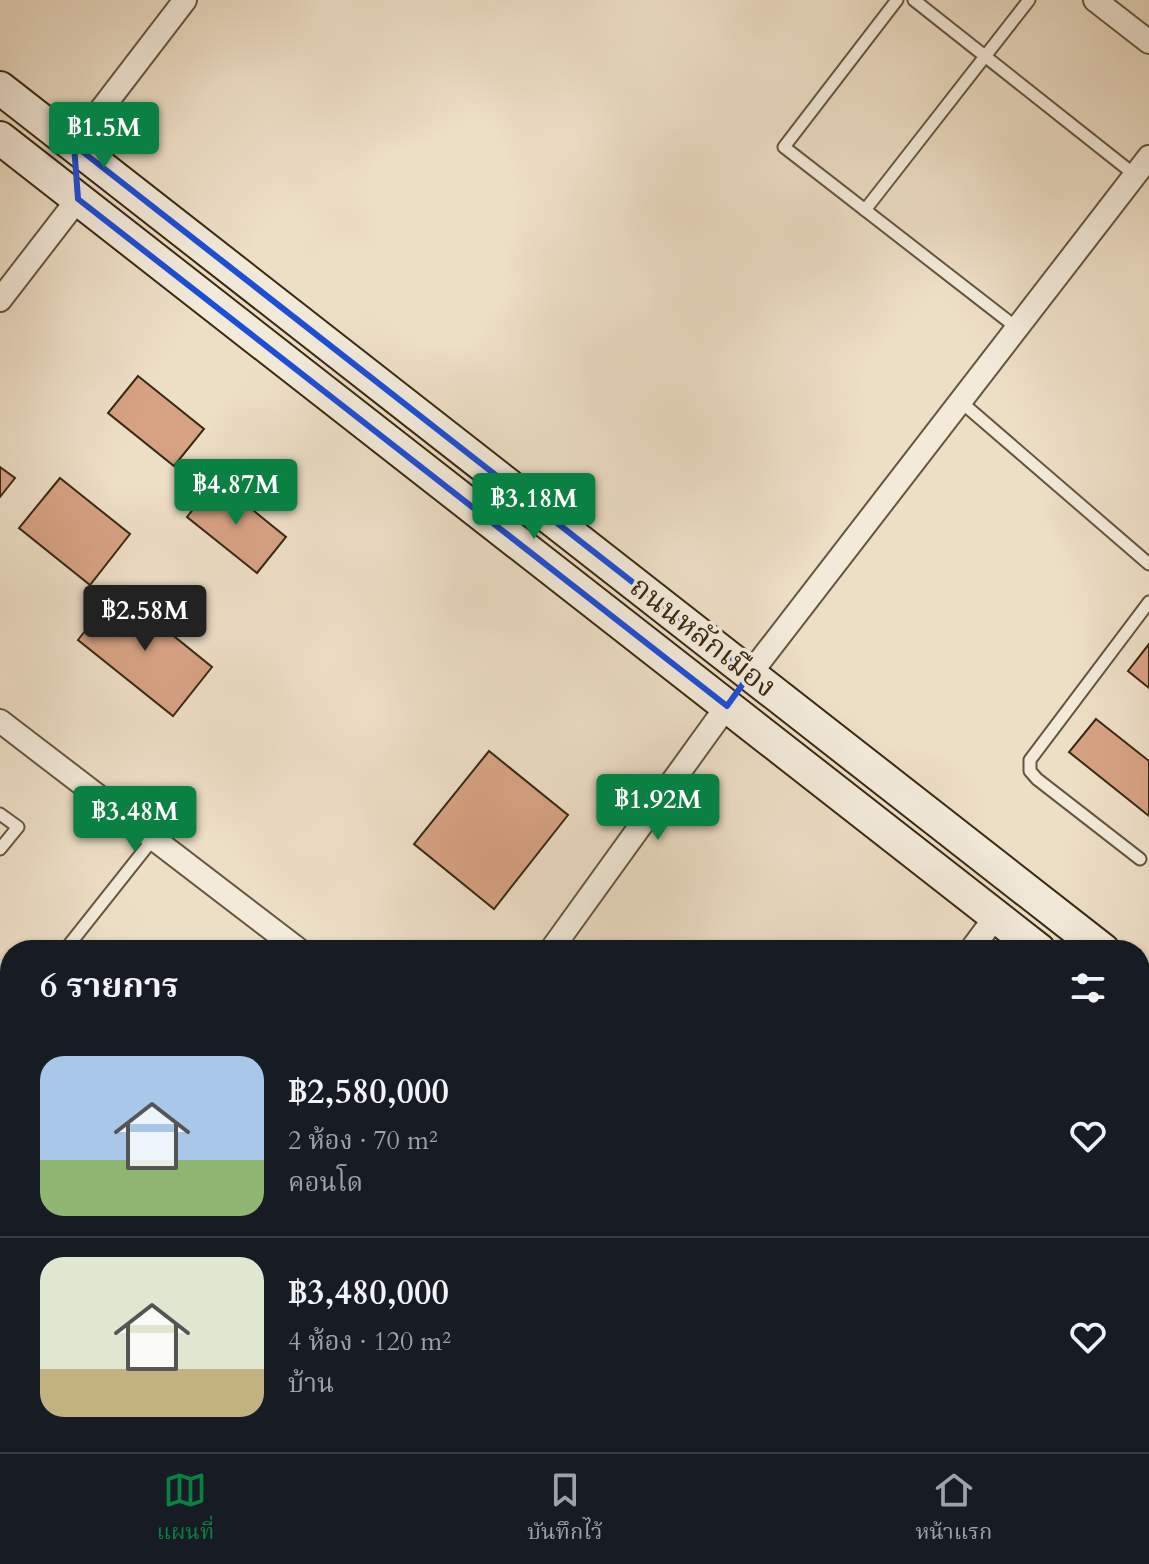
<!DOCTYPE html>
<html lang="th">
<meta charset="utf-8">
<style>
:root{--surface:#171b24;--page:#242831;--text:#f1f3f6;--muted:#9ea1a6;--line:#363941;--accent:#0b8043}
body{margin:0;font-family:Cardo,"Noto Serif Thai",serif;background:var(--page);color:var(--text);height:100vh;display:flex;flex-direction:column;font-size:30px;white-space:nowrap}
*{box-sizing:border-box;margin:0}
p{font-size:26px;color:var(--muted)}
.icon{flex:none;width:44px;height:44px;fill:none;stroke:currentColor;stroke-width:2;stroke-linecap:round;stroke-linejoin:round}
.map{position:relative;flex:1;overflow:hidden}
.details{position:absolute;left:0px;top:940px;width:1150px;height:512px;display:flex;flex-direction:column;background:var(--surface);border-radius:32px 32px 0 0;box-shadow:0 2px 6px #0004}
.details>*{flex:none}
.price{position:absolute;translate:-50% -68px;padding:0 18px;border-radius:8px;background:var(--accent);color:#fff;font-size:26px;line-height:52px;filter:drop-shadow(0 2px 4px #0008)}
.price::after{content:'';position:absolute;left:50%;top:48px;width:24px;height:18px;margin-left:-12px;background:inherit;clip-path:polygon(0 0,100% 0,50% 100%)}
.price.active{background:#222;color:#fff}
ul{padding:0;list-style:none}
li{display:flex;align-items:center;gap:24px;height:200px;padding:0 40px}
li+li{border-top:2px solid var(--line)}
li span{display:grid;place-items:center;flex:none;width:224px;height:160px;border-radius:24px;color:#555}
li>.icon{margin-inline-start:auto}
span .icon{width:96px;height:96px;fill:#fffc;stroke-width:1}
li b{font-size:34px}
h2{display:flex;justify-content:space-between;align-items:center;height:96px;padding:0 40px;font-size:34px}
.dock{display:flex;justify-content:space-around;align-items:center;height:112px;border-top:2px solid var(--line);background:var(--surface);font-size:22px;color:var(--muted)}
.dock a{display:grid;justify-items:center;gap:4px}
.dock .active{color:var(--accent)}
.map>svg:first-child{display:block}
.building{fill:#d7a284;stroke:#392912;stroke-width:2}
.lines{fill:none;stroke-linecap:round;stroke-linejoin:round}
.lane-casing{stroke:#66563f;stroke-width:15}
.street-casing{stroke:#66563f;stroke-width:26}
.secondary-casing{stroke:#392912;stroke-width:36}
.lane{stroke:#f3eada;stroke-width:11}
.street{stroke:#f3eada;stroke-width:22}
.secondary{stroke:#f3eada;stroke-width:32}
.marked{fill:none;stroke:#1d4ed8;stroke-width:6;stroke-linejoin:round}
.labels{text-anchor:middle;dominant-baseline:central;stroke-width:7;stroke-linejoin:round;paint-order:stroke}
.street-label{font-size:30px;fill:#392912;stroke:#f3eada}
</style>
<div class="map">
<svg width="1149" height="1452" viewBox="0 0 1149 1452">
<rect width="100%" height="100%" fill="#eddec6"/>
<filter id="stains"><feTurbulence type="fractalNoise" baseFrequency=".0025" numOctaves="4"/><feColorMatrix values="0 0 0 0 .2 0 0 0 0 .09 0 0 0 0 .02 0 0 0 .5 -.17"/></filter>
<radialGradient id="worn" r=".72"><stop offset=".6" stop-color="#630" stop-opacity="0"/><stop offset="1" stop-color="#630" stop-opacity=".3"/></radialGradient>
<g class="building">
<polygon points="138,376 204,429 174,466 108,413"/>
<polygon points="0,467 15,478 0,497"/>
<polygon points="60,478 130,534 90,585 19,528"/>
<polygon points="216,480 286,537 257,573 187,517"/>
<polygon points="117,590 212,667 173,716 78,640"/>
<polygon points="1149,644 1149,688 1128,671"/>
<polygon points="1096,719 1149,761 1149,816 1069,752"/>
<polygon points="489,751 568,815 494,909 414,844"/>
</g>
<g class="lines">
<g class="lane-casing">
<g id="lane">
<polyline points="897,0 784,147 1017,328"/>
<polyline points="914,0 1135,175"/>
<polyline points="865,210 1029,0"/>
<polyline points="960,401 1149,564"/>
<polyline points="0,814 18,827 0,849"/>
<polyline points="1140,859 1037,779 1030,771 1030,760 1149,602"/>
<polyline points="65,950 153,839"/>
<polyline points="0,1033 10,1020"/>
<polyline points="0,1091 10,1099"/>
<polyline points="0,1335 10,1343"/>
</g>
</g>
<g class="street-casing">
<g id="street">
<polyline points="1095,0 1149,42"/>
<polyline points="74,145 185,0"/>
<polyline points="0,300 78,199"/>
<polyline points="750,674 1149,157"/>
<polyline points="0,721 299,950"/>
<polyline points="551,950 727,706"/>
<polyline points="971,950 996,916"/>
<polyline points="172,1452 179,1442"/>
</g>
</g>
<g class="secondary-casing">
<g id="secondary">
<polyline points="0,88 1103,950"/>
<polyline points="0,138 1039,950"/>
<polyline points="1140,979 1149,986"/>
<polyline points="1140,1029 1149,1036"/>
</g>
</g>
<use href="#lane" class="lane"/>
<use href="#street" class="street"/>
<use href="#secondary" class="secondary"/>
</g>
<path class="marked" d="M74,145l676,529 -23,32 -649,-507z"/>
<g class="labels">
<g class="street-label">
<text transform="translate(703 637) rotate(38)">ถนนหลักเมือง</text>
</g>
</g>
<rect width="100%" height="100%" filter="url(#stains)"/>
<rect width="100%" height="100%" fill="url(#worn)"/>
</svg>
<b class="price" style="left:104px;top:170px">฿1.5M</b>
<b class="price" style="left:236px;top:527px">฿4.87M</b>
<b class="price" style="left:534px;top:541px">฿3.18M</b>
<b class="price active" style="left:145px;top:653px">฿2.58M</b>
<b class="price" style="left:658px;top:842px">฿1.92M</b>
<b class="price" style="left:135px;top:854px">฿3.48M</b>
<section class="details">
<h2>6 รายการ<svg class="icon" aria-label="filters" viewBox="0 0 24 24"><path d="M4 7h16M4 17h16"/><circle cx="9" cy="7" r="2"/><circle cx="15" cy="17" r="2"/></svg></h2>
<ul>
<li><span style="background:linear-gradient(#a9c7e8 65%,#8fb573 0)"><svg class="icon" aria-label="home" viewBox="0 0 24 24"><path d="M3 11l9-7 9 7M6 9v11h12V9"/></svg></span><div><b>฿2,580,000</b><p>2 ห้อง · 70 m²</p><p>คอนโด</p></div><svg class="icon" aria-label="heart" viewBox="0 0 24 24"><path d="M12 20l-8-8c-3-5 5-10 8-4 3-6 11-1 8 4z"/></svg></li>
<li><span style="background:linear-gradient(#dfe7d0 70%,#c2b280 0)"><svg class="icon" aria-label="home" viewBox="0 0 24 24"><path d="M3 11l9-7 9 7M6 9v11h12V9"/></svg></span><div><b>฿3,480,000</b><p>4 ห้อง · 120 m²</p><p>บ้าน</p></div><svg class="icon" aria-label="heart" viewBox="0 0 24 24"><path d="M12 20l-8-8c-3-5 5-10 8-4 3-6 11-1 8 4z"/></svg></li>
</ul>
</section>
</div>
<nav class="dock">
<a class="active"><svg class="icon" aria-label="map" viewBox="0 0 24 24"><path d="M3 6l6-2 6 2 6-2v14l-6 2-6-2-6 2zM9 4v14M15 6v14"/></svg>แผนที่</a>
<a><svg class="icon" aria-label="saved" viewBox="0 0 24 24"><path d="M7 4h10v16l-5-4-5 4z"/></svg>บันทึกไว้</a>
<a><svg class="icon" aria-label="home" viewBox="0 0 24 24"><path d="M3 11l9-7 9 7M6 9v11h12V9"/></svg>หน้าแรก</a>
</nav>
